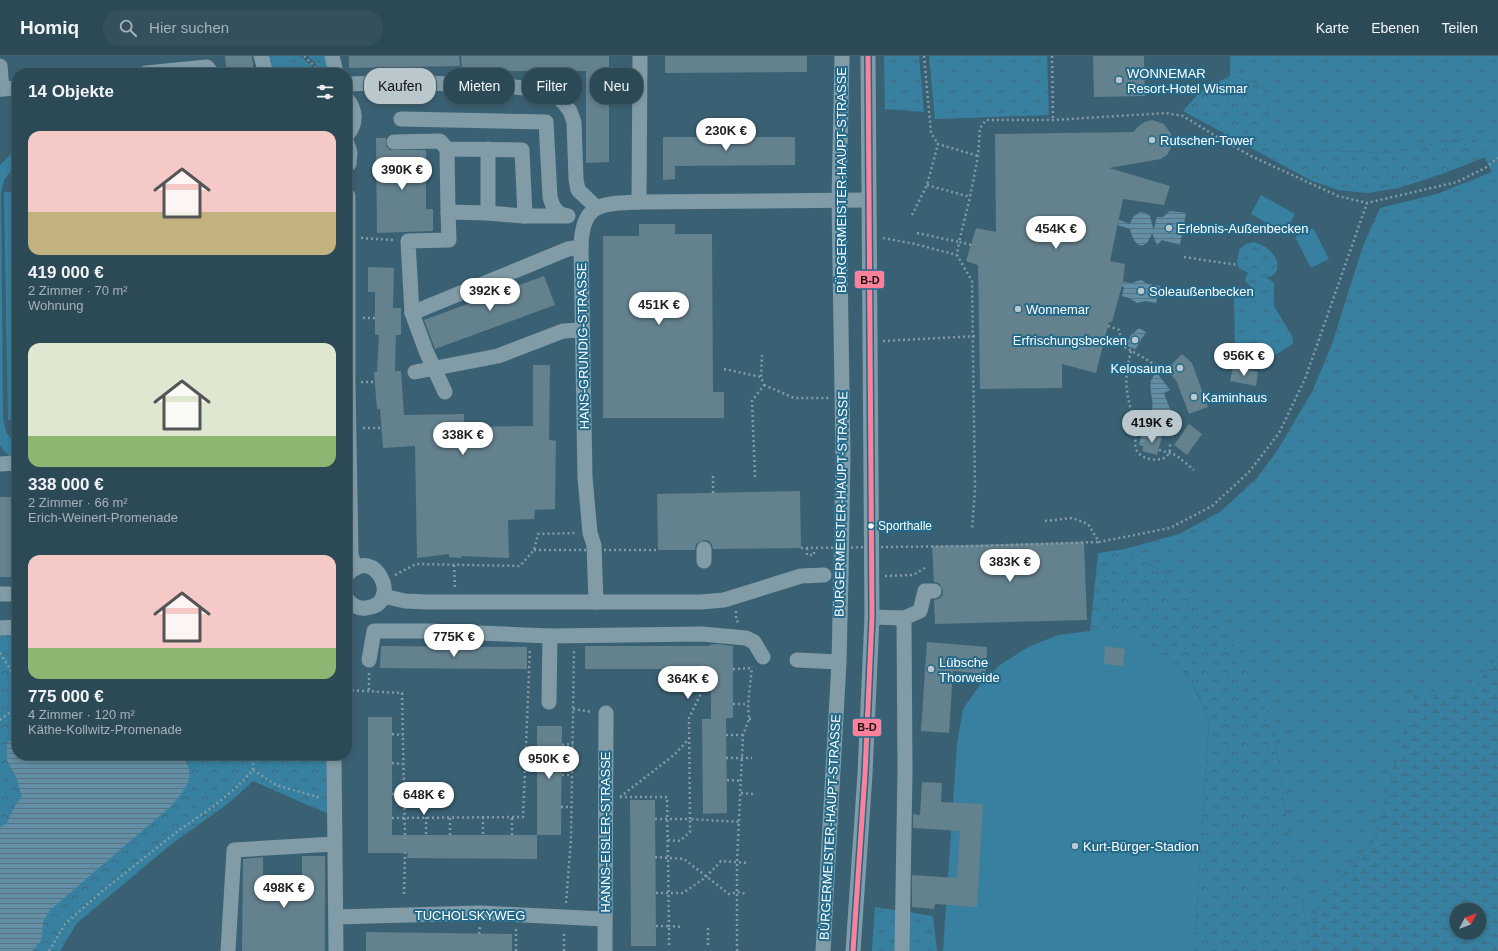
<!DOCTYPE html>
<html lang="de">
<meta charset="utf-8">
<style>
:root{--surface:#2c4956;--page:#34505c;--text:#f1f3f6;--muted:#a6b2b9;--line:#48616c;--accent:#bac8ce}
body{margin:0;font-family:Helvetica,sans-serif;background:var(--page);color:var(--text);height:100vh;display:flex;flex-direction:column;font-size:15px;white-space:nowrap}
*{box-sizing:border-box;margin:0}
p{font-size:13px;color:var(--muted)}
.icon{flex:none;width:22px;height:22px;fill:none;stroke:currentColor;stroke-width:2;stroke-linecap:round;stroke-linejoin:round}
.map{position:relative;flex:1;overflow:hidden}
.side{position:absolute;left:12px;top:12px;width:340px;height:692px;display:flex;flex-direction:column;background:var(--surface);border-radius:16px;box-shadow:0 2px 6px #0003,0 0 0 1px var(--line)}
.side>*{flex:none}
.hud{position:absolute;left:364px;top:12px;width:380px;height:36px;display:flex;gap:8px}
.needle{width:26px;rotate:49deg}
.buttons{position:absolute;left:1450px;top:847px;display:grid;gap:8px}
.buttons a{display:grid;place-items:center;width:36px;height:36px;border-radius:50%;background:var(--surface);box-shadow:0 2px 6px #0003,0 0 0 1px var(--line);font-size:20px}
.price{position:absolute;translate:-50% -34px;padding:0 9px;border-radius:14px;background:#fff;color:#222;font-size:13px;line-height:26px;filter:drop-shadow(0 1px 2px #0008)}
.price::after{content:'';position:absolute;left:50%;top:24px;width:12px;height:9px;margin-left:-6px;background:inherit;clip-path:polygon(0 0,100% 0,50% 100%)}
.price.on{background:var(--accent);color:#111}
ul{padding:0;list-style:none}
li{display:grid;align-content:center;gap:8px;height:212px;padding:0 16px}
li span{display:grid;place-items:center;height:124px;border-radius:12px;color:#555}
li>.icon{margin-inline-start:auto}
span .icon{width:72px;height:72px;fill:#fffc;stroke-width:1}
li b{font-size:17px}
h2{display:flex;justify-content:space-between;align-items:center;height:48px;padding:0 16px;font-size:17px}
.pill{padding:0 14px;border-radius:16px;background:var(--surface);box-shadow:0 2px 6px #0003,0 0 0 1px var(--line);font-size:14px;line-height:36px}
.pill.on{background:var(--accent);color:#111}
header{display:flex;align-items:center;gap:24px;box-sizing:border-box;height:56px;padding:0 20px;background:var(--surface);border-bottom:1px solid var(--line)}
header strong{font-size:19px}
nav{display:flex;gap:22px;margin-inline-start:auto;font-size:14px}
.search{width:280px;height:36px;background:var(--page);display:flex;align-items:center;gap:10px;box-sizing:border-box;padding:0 14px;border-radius:16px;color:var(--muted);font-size:15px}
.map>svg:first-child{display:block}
.grass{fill:url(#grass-tufts)}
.forest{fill:url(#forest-crowns)}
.wetland{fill:url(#wetland-marsh);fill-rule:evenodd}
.pitch{fill:#3780a0}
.water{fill:url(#water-rules)}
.building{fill:#64818e}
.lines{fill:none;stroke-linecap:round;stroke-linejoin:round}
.path{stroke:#819ca7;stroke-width:2.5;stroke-dasharray:2 3;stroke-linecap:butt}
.minor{stroke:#819ca7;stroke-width:15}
.path-bridge{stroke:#819ca7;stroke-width:2.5;stroke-dasharray:2 3;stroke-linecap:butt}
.bus-1-casing{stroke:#23698a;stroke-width:8}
.bus-1{stroke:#ff8098;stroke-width:5}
.poi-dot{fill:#bac8ce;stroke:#23698a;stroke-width:1.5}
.bus-dot{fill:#fff;stroke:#23698a;stroke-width:1.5}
.labels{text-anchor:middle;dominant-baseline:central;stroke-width:4;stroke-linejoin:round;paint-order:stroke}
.bus-label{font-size:12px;fill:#fff;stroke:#23698a;text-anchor:start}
.poi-label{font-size:13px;fill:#fff;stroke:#23698a;text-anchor:start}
.street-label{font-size:13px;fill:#fff;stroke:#23698a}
.line-badge{stroke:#23698a;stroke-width:1.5}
.pale-badge-label{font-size:11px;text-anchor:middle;font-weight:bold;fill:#111}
</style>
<header>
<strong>Homiq</strong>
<div class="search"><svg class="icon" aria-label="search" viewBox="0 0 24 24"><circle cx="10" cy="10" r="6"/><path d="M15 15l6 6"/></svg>Hier suchen</div>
<nav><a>Karte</a><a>Ebenen</a><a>Teilen</a></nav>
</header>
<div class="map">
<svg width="1498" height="895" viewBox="0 0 1498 895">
<defs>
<pattern id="grass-tufts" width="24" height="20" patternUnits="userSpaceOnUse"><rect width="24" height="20" fill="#3780a0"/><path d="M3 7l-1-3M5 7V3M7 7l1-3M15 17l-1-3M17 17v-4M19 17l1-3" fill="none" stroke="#40697a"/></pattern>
<pattern id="forest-crowns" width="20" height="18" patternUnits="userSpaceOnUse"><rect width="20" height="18" fill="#3780a0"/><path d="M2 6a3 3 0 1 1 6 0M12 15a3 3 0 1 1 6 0" fill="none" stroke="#40697a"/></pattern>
<pattern id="wetland-marsh" width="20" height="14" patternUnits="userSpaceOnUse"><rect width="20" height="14" fill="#3780a0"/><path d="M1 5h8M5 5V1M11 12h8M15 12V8" fill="none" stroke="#40697a"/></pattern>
<pattern id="water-rules" width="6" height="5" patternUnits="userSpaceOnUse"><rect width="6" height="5" fill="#628fa5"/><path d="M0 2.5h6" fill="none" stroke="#597481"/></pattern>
</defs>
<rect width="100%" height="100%" fill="#3a6173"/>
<g class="grass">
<path d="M264,0h36l19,17h-26l-2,-4c-15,1 -19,0 -27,-13z"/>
<path d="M308,0h21l3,17c-11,0 -16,-9 -24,-17z"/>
<polygon points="884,0 919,0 924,56 885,53"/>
<polygon points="929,0 1047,0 1049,59 935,63"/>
<polygon points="1230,0 1498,0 1498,600 1472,636 1396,704 1375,783 1327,836 1308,875 1284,749 1274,675 1171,522 1125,493 1179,478 1220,456 1257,422 1277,395 1312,336 1332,288 1363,190 1380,152 1437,138 1492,116 1474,80 1387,97 1289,93 1270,71 1263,29 1230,20"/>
<path d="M1250,217c8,4 17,3 24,10v23l18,30 1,7c-10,9 -25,13 -31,25l-29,-2 -7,-13 9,-9 -1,-46 5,-3 8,1 8,-2v-4l-10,-9 1,-6z"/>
<polygon points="875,851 933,860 937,895 872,895"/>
</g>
<g class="forest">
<polygon points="1230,20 1263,29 1270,71 1289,93 1387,97 1474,80 1485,101 1445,117 1399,132 1367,137 1338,134 1310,124 1183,55 1200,36"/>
<path d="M1253,186c37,9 32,55 -14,26l-2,-6 2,-12 7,-6z"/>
<polygon points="1125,493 1171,522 1219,565 1253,618 1274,675 1284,749 1308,875 1309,895 1194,895 1209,665 1198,638 1185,616 1166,601 1143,587 1090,575 1098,497"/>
<polygon points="17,576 17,699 329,699 330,758 312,751 253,725 230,746 169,790 77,867 60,895 0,895 0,577"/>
</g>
<path class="wetland" d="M1498,600v295h-189l-1,-20 19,-39 48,-53 21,-79 20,-68h56zM1457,854h22v22h-22z"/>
<g class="pitch">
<polygon points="17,92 17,107 4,124 1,137 3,362 6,376 17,391 17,407 5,396 0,389 0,109"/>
<polygon points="4,136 17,136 17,364 8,364"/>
<polygon points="1261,139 1295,158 1285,177 1251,158"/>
<polygon points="1313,172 1329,203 1311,212 1295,181"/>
<path d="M1090,575c10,0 22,-1 31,2 16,5 55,28 65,41 10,14 16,31 23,47l-15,230h-251l14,-207 6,-35 19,-27 18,-17 28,-18 30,-12z"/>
</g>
<g class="water">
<path d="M1170,155l16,2 -6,32 -18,-5 -5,5 -5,-12c-7,20 -18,14 -22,-4l-12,-4 1,-5 11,4 3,-7 7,-5 5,1 5,3 3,12h1l3,-11h6z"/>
<polygon points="1141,224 1148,228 1160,230 1156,247 1146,245 1137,247 1129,242 1122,240 1124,231 1121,230 1123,226 1132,227"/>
<polygon points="1139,272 1146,276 1135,294 1126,289 1131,279"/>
<path d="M1157,317l13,17 -6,3 12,32 -8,12 -20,-6 -4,15 -5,-1c1,-7 4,-14 6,-22 1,-5 6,-9 7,-14 3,-10 -8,-28 5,-36z"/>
<path d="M17,677v22h165c16,21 3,36 -12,52l-120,103 -7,12 -1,17 -10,12h-32v-124l7,-4 6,-14 9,-13 -6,-19 -9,-17v-16z"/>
</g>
<g class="building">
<polygon points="225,0 252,0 254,17 227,17"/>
<polygon points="349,0 459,0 460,10 349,12"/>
<polygon points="461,0 609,0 609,106 586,107 586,15 462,15"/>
<polygon points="665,0 807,0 807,16 665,17"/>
<polygon points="1093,0 1144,0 1145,40 1094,41"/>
<polygon points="1152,64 1164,68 1171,78 1172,85 1171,92 1167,99 1161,103 1109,112 1170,130 1164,149 1123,143 1110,205 1125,208 1123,226 1112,266 1109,266 1096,317 1062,308 1062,332 980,333 978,209 966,205 976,172 996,176 995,78 1133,76 1140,69 1145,66"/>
<polygon points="663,81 795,81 795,109 675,110 675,123 663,124"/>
<polygon points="376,82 386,82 386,90 390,94 426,94 426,153 433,153 433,175 377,177"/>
<polygon points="639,168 675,168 675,178 712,178 713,336 724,336 724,362 603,362 603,180 639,180"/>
<polygon points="368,211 394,212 393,252 401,252 401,279 396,279 395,315 401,315 404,359 464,358 464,371 533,370 533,309 550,309 549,384 556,385 555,453 535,454 534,463 508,464 509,502 461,500 461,502 449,501 449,498 417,502 415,390 383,392 380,353 377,353 374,316 377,316 379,279 375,279 375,236 368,236"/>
<polygon points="544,220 555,249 435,293 424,264"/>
<polygon points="1182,298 1192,307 1208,351 1189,358 1176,324 1166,314"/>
<polygon points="1233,311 1258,316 1256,330 1230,325"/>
<polygon points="1189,368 1202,378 1187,399 1174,389"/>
<polygon points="1147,376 1162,380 1157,399 1142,395"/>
<polygon points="800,435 801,492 713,493 712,489 709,485 704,484 696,488 695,494 658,494 657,438"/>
<rect x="0" y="441" width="17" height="80"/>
<polygon points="1084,486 1087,564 935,568 934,544 938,543 942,540 943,535 939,527 934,526 932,490"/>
<polygon points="927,586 987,591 986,618 953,615 949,677 921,675"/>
<polygon points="718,588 733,590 733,662 726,662 727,757 703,758 702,663 711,663 711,613 585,613 585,590 710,590 709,589"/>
<polygon points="381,590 527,591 527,613 380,612"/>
<polygon points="1105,590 1125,593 1123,610 1104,608"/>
<polygon points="368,661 392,661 392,779 537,779 537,803 407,802 408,797 368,797"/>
<polygon points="537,670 562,670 561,779 537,779"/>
<polygon points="922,726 942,727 941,746 983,748 977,851 935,848 934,853 912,851 912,819 957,822 960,775 913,772 913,758 920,759"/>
<polygon points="630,744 655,744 656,890 631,890"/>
<polygon points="302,800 325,800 325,895 242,895 243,803 263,801 263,826 302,825"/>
<polygon points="366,876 512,878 512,895 366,895"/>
</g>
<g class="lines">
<g class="path">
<polyline points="304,0 321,17"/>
<polyline points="924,0 931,77 938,88"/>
<polyline points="1052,0 1053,63"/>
<polyline points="927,129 970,141"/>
<polyline points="912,159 927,129 938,88 978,100"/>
<polyline points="917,177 959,186 970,141 978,100 980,72 986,64 1053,64 1166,57 1183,60 1219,82 1253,101 1338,140 1367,147 1457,126 1485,112 1498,102"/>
<polyline points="361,182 394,184"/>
<polyline points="883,182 915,188 957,199"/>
<polyline points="971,189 959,186 957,199 972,225 975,434 972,474"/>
<polyline points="1184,201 1238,209"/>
<polyline points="363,262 375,262"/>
<polyline points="1108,270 1119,274 1123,290 1161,312"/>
<polyline points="883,285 978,280"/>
<path d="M1131,295c-3,13 -6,27 -4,40 2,14 7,28 8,42 1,6 -1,13 2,18 5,9 27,13 32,2 1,-2 1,-6 1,-9"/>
<polyline points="724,313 761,321"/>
<polyline points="361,326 375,326"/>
<polyline points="764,329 794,342 829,342"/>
<polyline points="363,372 382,372"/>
<polyline points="1159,394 1176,399 1194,414"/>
<polyline points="755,421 752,345 764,329 761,321 762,299"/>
<polyline points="713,437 713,420"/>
<polyline points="1045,465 1072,462 1088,468 1099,486 1170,472 1212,450 1249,416 1279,377 1305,323 1367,147"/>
<polyline points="807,492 807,499 814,499 814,493"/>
<polyline points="454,509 455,532"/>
<polyline points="395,519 416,508 520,510 534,494 538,478 576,477"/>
<polyline points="885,520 913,519 925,512"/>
<polyline points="736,555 736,564 739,567"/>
<polyline points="0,597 17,624"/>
<polyline points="733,613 753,612"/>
<polyline points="347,634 402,637 405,783"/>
<polyline points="369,634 369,617"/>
<polyline points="733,648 748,648"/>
<polyline points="573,653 592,656"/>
<polyline points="749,663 754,663"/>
<polyline points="0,664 17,651"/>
<polyline points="392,678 403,679"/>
<polyline points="726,679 743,679"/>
<polyline points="562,689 573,688"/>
<polyline points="726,702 752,702"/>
<polyline points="392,707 403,708"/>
<polyline points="253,714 276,729 321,742"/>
<polyline points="562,719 572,719"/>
<polyline points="727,724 741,725"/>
<polyline points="741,737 754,738"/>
<polyline points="392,738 404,739"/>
<polyline points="620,741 667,741 669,870 682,871"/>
<polyline points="620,741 674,699 689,683"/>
<polyline points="561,751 572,751"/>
<polyline points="426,761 426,779"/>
<polyline points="483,761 483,779"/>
<polyline points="392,762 523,761 530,593"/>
<polyline points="450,762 450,779"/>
<polyline points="512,762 512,779"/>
<polyline points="655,763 690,763 689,662 702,635 703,607"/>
<polyline points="668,784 680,785 690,776 690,763 740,766"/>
<polyline points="655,801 684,803 729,838 738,836 746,838"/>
<polyline points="656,837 683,837 706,821 721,805 748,807"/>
<polyline points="404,838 405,797"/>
<polyline points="566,847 571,783 574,594"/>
<polyline points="656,870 669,870 669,890"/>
<polyline points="708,872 708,890"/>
<polyline points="516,873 516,895"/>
<polyline points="479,878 480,870"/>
<polyline points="49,895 65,868 100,837 178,775 214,750 238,730 253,714 253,699"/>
<polyline points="564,895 564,876"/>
<polyline points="737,895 737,806 743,679 749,663 748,648 752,611"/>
</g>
<g class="minor">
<polyline points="261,0 266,17"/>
<polyline points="332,0 336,17"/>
<polyline points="0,10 2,33 0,33"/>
<polyline points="146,17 207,11 212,17"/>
<polyline points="347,28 406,26 514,31 542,34 549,36 556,40 563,46 570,55 574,66 576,123 578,134 596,151"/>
<polyline points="2,33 17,32"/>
<path d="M347,43c9,11 10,25 0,36"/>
<path d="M401,63l145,3 4,75c3,11 6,17 18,19"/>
<polyline points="394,86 440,85 447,93 522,94 525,160"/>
<polyline points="347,87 350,96 349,108"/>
<polyline points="447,93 448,156"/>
<polyline points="348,140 348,326 351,500 356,512"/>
<polyline points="639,146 640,0"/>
<polyline points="488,157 488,93"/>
<polyline points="412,257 568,193 581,191"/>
<polyline points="415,316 498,300 563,275 582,274"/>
<polyline points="445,336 426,295 412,257 408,185 449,184 448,156 488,157 523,160 565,160"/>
<polyline points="0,408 17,407"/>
<polyline points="704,493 704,505"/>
<path d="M347,519c28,-33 57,30 19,33 -8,1 -15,-3 -19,-9"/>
<polyline points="0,538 17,538"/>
<polyline points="383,540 405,545 428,546 701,546 724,544 801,520 824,519"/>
<path d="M596,546l-2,-57 -4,-12 -5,-56 -4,-230c1,-45 20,-43 58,-45l230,-2"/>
<polyline points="872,561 904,562 920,555 925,535 934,535"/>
<polyline points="0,572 17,571"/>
<polyline points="550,580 702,578 746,582 754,586 763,601"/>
<polyline points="369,604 374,575 429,575 550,580 549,646"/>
<polyline points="797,604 839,606"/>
<polyline points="334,699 336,895"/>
<polyline points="336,861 480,857 604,863"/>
<polyline points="228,895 234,794 334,788"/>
<polyline points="605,895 606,657"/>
<polyline points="823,895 839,606 841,519 843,399 839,144 842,0"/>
<polyline points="853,895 865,718 872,561 868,0"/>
<polyline points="902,895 905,715 904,562"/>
</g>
<g class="path-bridge">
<polyline points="801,492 977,490 1099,486"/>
<polyline points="534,494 658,494"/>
</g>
<g class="bus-1-casing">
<polyline id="bus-1" points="853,895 865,718 872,561 868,0"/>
</g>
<use href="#bus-1" class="bus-1"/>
</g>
<g class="poi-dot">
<circle cx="1119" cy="24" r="4"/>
<circle cx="1152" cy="84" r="4"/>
<circle cx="1169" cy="172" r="4"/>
<circle cx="1141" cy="235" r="4"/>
<circle cx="1018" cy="253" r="4"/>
<circle cx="1135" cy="284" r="4"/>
<circle cx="1180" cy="312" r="4"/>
<circle cx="1194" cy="341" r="4"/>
<circle cx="931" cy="613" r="4"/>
<circle cx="1075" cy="790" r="4"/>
</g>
<circle class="bus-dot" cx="871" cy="470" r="3.5"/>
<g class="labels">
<g class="bus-label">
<text x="878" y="470">Sporthalle</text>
</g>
<g class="poi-label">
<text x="1127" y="17">WONNEMAR<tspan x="1127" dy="15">Resort-Hotel Wismar</tspan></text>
<text x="1160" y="84">Rutschen-Tower</text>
<text x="1177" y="172">Erlebnis-Außenbecken</text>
<text x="1149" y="235">Soleaußenbecken</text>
<text x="1026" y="253">Wonnemar</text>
<text x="1127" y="284" text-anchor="end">Erfrischungsbecken</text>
<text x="1172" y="312" text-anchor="end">Kelosauna</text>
<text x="1202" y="341">Kaminhaus</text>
<text x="939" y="606">Lübsche<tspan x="939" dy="15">Thorweide</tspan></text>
<text x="1083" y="790">Kurt-Bürger-Stadion</text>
</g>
<g class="street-label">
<text transform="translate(841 124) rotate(-90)">BÜRGERMEISTER-HAUPT-STRASSE</text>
<text transform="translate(583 290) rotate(-91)">HANS-GRUNDIG-STRASSE</text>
<text transform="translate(841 448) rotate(-89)">BÜRGERMEISTER-HAUPT-STRASSE</text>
<text transform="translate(830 771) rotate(-87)">BÜRGERMEISTER-HAUPT-STRASSE</text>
<text transform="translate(605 776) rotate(-90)">HANNS-EISLER-STRASSE</text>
<text x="470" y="859">TUCHOLSKYWEG</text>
</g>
</g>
<g class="line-badge">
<rect x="854" y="214" width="31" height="19" rx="4" fill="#ff8098"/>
<rect x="852" y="662" width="30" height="19" rx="4" fill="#ff8098"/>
</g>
<g class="pale-badge-label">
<text x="870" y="228">B-D</text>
<text x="867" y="675">B-D</text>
</g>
</svg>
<div class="buttons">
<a><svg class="needle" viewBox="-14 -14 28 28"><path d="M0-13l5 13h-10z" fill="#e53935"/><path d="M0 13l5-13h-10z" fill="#a6b2b9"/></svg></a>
</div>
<b class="price" style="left:726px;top:96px">230K €</b>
<b class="price" style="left:402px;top:135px">390K €</b>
<b class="price" style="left:1056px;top:194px">454K €</b>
<b class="price" style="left:490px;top:256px">392K €</b>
<b class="price" style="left:659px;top:270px">451K €</b>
<b class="price" style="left:1244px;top:321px">956K €</b>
<b class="price on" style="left:1152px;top:388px">419K €</b>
<b class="price" style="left:463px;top:400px">338K €</b>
<b class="price" style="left:1010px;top:527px">383K €</b>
<b class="price" style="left:454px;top:602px">775K €</b>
<b class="price" style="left:688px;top:644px">364K €</b>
<b class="price" style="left:549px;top:724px">950K €</b>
<b class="price" style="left:424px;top:760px">648K €</b>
<b class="price" style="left:284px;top:853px">498K €</b>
<div class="hud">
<a class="pill on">Kaufen</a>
<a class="pill">Mieten</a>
<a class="pill">Filter</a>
<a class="pill">Neu</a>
</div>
<section class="side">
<h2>14 Objekte<svg class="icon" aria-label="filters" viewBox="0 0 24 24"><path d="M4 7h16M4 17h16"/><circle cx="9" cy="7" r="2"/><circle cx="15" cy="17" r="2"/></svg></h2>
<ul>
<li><span style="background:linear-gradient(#f6c9c9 65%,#c2b280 0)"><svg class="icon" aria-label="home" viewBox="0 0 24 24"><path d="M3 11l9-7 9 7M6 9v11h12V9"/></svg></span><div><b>419 000 €</b><p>2 Zimmer · 70 m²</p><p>Wohnung</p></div></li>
<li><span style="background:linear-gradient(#dfe7d0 75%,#8fb573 0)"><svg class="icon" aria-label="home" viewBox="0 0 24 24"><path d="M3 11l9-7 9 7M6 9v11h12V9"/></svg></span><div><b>338 000 €</b><p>2 Zimmer · 66 m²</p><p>Erich-Weinert-Promenade</p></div></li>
<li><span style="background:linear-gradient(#f6c9c9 75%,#8fb573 0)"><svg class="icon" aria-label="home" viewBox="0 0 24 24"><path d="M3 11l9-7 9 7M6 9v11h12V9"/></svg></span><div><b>775 000 €</b><p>4 Zimmer · 120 m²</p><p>Käthe-Kollwitz-Promenade</p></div></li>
</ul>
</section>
</div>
